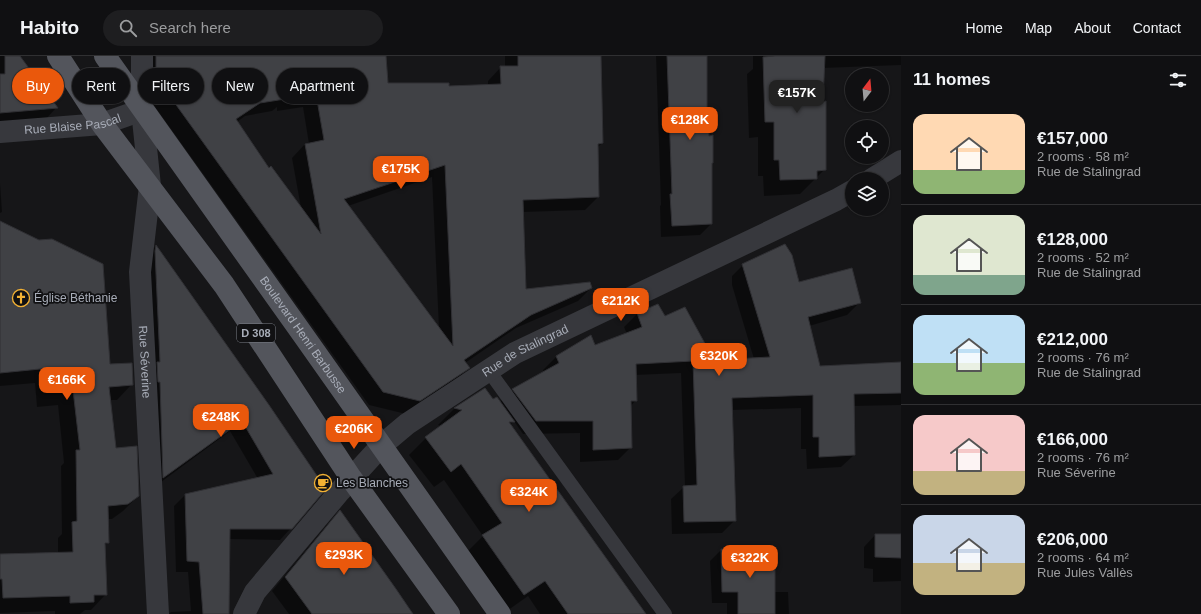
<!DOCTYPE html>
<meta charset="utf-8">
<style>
:root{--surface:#101012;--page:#1e1e20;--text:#f1f3f6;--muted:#9c9d9f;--line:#303032;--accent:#ea580c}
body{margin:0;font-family:Helvetica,sans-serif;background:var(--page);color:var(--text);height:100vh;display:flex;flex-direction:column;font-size:15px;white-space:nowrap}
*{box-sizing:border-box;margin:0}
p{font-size:13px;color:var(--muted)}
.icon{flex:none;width:22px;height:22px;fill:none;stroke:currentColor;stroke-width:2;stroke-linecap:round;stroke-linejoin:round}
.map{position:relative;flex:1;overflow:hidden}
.drawer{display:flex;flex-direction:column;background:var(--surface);width:300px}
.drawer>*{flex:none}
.hud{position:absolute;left:12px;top:12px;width:380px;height:36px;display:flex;gap:8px}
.needle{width:26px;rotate:16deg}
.tools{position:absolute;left:845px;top:12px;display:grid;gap:8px}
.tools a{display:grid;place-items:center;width:44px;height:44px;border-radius:50%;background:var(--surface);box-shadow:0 1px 3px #0004,0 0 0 1px var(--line);font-size:20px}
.price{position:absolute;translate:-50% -34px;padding:0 9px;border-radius:8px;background:var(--accent);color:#fff;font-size:13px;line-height:26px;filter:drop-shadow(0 1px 2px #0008)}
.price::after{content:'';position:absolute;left:50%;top:24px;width:12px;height:9px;margin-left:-6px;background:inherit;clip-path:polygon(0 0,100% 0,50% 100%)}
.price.active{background:#222;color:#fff}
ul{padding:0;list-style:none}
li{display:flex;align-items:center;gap:12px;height:100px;padding:0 12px}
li+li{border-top:1px solid var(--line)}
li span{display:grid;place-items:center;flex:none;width:112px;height:80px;border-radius:12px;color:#555}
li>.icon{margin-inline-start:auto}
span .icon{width:48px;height:48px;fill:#fffc;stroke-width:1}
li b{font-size:17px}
h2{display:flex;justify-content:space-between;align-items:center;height:48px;padding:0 12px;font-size:17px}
.tag{padding:0 14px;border-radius:18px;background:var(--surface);box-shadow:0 1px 3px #0004,0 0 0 1px var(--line);font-size:14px;line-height:36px}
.tag.active{background:var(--accent);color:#fff}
header{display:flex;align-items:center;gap:24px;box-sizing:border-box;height:56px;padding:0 20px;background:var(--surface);border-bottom:1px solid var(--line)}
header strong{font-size:19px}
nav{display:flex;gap:22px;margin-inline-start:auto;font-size:14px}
.search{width:280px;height:36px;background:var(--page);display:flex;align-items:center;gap:10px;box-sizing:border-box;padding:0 14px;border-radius:22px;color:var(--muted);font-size:15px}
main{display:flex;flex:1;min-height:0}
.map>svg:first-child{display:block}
.shadow{fill:#0007;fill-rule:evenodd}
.building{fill:#404145;stroke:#303034;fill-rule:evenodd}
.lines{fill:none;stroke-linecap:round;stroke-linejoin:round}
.lane{stroke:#37383d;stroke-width:14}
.street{stroke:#37383d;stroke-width:22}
.primary{stroke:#53555c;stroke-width:22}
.labels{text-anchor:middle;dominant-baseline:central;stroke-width:3.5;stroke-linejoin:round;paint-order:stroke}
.shield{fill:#111113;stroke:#7b7e86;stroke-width:1}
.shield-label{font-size:11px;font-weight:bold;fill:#a8adb8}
.street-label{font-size:12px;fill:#a8adb8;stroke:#111113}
.poi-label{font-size:12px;fill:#a8adb8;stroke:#111113;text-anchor:start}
</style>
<header>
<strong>Habito</strong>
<div class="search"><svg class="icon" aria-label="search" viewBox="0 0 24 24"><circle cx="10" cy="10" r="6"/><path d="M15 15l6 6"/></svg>Search here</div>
<nav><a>Home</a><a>Map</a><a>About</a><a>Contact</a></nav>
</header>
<main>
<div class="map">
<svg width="901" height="558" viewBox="0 0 901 558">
<rect width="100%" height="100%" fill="#161618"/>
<g class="shadow">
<polygon points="0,0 19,0 56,52 46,63 0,67"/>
<path d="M143,0h242l2,28 61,4 40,-2v-5l13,-14h4v-11h95l2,87 -5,5 1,49 -13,13 -62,2 2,79 66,-3 -13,13 -62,27 -51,35 4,5 -14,13 -49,33 -37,-9 -226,-315zM277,51v4l26,-4 6,37h-4l-13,14 9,50 -33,-39 -31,-47 8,-6 27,-5zM432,121l7,152 -91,-123z"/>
<polygon points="656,0 706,0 706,60 711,108 711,168 700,179 661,181 660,150 661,149"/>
<polygon points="753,0 901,0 901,9 823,12 822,47 825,113 800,138 764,140 763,120 758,120 758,81 749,82 747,18 753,13"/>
<polygon points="0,127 2,156 0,157"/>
<polygon points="0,182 109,309 132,328 117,344 110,344 115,393 138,440 123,455 112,463 107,463 108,486 104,490 106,538 91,554 85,554 80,558 55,558 55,555 0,557 0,497 0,499 58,498 58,482 62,478 61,410 64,407 58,349 37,351 35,327 0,330"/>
<polygon points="156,190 268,350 291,472 280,484 229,483 228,558 169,558 171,556 191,555 188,516 176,516 174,450 185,439 258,423 230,375 153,432 145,201"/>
<polygon points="745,207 798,228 860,246 847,259 809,270 819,311 901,310 901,349 854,350 854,399 841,411 807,413 806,393 801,393 801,352 732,354 735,464 722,477 672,478 671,443 685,430 681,317 635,319 636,344 630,351 631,391 618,404 580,406 580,377 523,378 514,365 510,369 645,558 540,558 528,540 507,555 466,497 483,480 444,424 434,431 409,399 426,382 442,370 438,369 454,353 485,333 493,344 500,346 513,334 544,316 543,314 556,301 590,281 594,290 627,278 624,271 637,258 657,249 664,261 714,305 754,303 732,229 732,220"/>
<polygon points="340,456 412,558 289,558 272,535 327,469"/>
<polygon points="875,479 901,479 901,525 873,526 873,513 864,512 864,491"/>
<polygon points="721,494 774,536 788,536 789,558 727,558 727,547 712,547 710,505"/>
</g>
<g class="building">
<polygon points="5,0 20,0 58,52 0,57 0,18 5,18"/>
<path d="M156,0h230l2,27h61v3l52,-2 -1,-18h18v-10h83l2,87 -5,1 1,53 -76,3 3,89 64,-7 2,6 -61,27 -67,45 6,8 -50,33 -37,-9 -227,-315zM316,38l8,46 -19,4 16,90 -50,-68 -2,2 -33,-49 24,-16zM445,109l8,181 -109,-147z"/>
<polygon points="667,0 707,0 707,59 708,59 709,80 713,79 713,107 712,107 712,168 672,170 670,138 672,138"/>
<polygon points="775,0 825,0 823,46 826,45 826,114 817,115 817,123 780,124 779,104 774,104 774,66 765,66 763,1"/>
<polygon points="0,165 39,184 52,183 103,208 110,308 132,307 133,329 109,331 116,392 137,390 139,440 128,448 108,450 109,487 105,487 107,539 94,539 94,546 70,547 70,540 3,542 2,523 0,523 0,498 73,496 72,466 77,465 76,394 80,394 73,334 52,336 50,312 0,317"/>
<polygon points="785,188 792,199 799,226 852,212 861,247 808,261 820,310 901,306 901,337 854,338 855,399 819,401 819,381 813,381 813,339 732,342 736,465 684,466 683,430 697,429 693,305 636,308 637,345 631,345 632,392 593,394 593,365 536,365 512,333 559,307 556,300 591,279 595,289 642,271 637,257 658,248 665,260 685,251 714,304 770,301 742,208"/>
<polygon points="156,189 269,349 326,433 292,473 230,473 229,558 203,558 199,506 187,505 185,438 273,418 242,365 163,422 160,326 158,326 157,306 160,306 155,195"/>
<polygon points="485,332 493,343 497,341 515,366 509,366 646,558 568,558 545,525 524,539 482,479 502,467 461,408 451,416 425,381 462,354 454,352"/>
<polygon points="340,454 396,533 413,558 312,558 285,521"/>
<polygon points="875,478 901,478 901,502 875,501"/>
<polygon points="775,492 775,558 738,558 738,536 722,536 721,493"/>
</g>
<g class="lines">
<polyline class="lane" points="489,315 665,558"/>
<g class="street">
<path id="s1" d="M142,0v54l8,76 -10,86 18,342"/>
<path id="s2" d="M0,76l102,-8 40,-14"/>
<polyline points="872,123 901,105"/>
<path id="s3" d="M244,558l11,-22 85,-101 42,-46 25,-21 108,-71 321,-153 16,-9"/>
</g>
<g class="primary">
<polyline points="58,0 102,68 224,229 351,422 449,558"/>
<path id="s4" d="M105,0l201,283 194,275"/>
</g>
</g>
<defs>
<g id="church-ring" transform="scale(0.9)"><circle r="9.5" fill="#111113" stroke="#f2b134" stroke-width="1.5"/><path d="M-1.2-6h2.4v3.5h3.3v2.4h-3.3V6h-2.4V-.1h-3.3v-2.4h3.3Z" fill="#f2b134"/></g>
<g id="cafe-ring" transform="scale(0.9)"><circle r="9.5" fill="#111113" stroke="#f2b134" stroke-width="1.5"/><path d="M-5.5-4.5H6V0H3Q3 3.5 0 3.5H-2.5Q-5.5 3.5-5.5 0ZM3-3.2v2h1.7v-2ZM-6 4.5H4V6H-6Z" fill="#f2b134"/></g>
</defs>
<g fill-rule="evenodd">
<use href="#church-ring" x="21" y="242"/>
<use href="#cafe-ring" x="323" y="427"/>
</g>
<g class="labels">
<rect class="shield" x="237" y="268" width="38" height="18" rx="3"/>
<g class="shield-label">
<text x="256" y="277">D 308</text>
</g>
<g class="street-label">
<text stroke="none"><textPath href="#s2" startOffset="73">Rue Blaise Pascal</textPath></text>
<text stroke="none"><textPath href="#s4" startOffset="342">Boulevard Henri Barbusse</textPath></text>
<text stroke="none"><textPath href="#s3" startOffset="391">Rue de Stalingrad</textPath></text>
<text stroke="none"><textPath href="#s1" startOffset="307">Rue Séverine</textPath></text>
</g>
<g class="poi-label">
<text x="34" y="242">Église Béthanie</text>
<text x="336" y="427">Les Blanches</text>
</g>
</g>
</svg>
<div class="tools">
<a><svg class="needle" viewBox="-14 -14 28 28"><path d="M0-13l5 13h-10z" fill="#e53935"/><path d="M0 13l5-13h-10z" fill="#9c9d9f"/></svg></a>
<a><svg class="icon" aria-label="locate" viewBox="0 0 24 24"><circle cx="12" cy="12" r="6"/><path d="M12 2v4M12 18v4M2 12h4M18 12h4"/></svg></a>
<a><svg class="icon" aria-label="layers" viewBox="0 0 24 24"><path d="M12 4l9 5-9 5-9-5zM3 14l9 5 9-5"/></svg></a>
</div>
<b class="price active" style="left:797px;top:58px">€157K</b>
<b class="price" style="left:690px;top:85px">€128K</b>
<b class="price" style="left:401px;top:134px">€175K</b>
<b class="price" style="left:621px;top:266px">€212K</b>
<b class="price" style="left:719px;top:321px">€320K</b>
<b class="price" style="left:67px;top:345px">€166K</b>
<b class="price" style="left:221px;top:382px">€248K</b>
<b class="price" style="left:354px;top:394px">€206K</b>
<b class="price" style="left:529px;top:457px">€324K</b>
<b class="price" style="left:344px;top:520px">€293K</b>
<b class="price" style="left:750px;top:523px">€322K</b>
<div class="hud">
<a class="tag active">Buy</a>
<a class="tag">Rent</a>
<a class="tag">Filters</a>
<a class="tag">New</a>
<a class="tag">Apartment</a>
</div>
</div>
<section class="drawer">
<h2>11 homes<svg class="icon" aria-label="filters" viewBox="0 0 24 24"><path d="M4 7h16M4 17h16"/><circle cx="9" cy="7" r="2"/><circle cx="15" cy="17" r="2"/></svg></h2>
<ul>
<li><span style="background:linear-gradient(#ffd9b3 70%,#8fb573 0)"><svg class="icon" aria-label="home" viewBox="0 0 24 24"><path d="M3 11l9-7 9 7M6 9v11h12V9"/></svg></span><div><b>€157,000</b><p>2 rooms · 58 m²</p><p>Rue de Stalingrad</p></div></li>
<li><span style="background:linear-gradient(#dfe7d0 75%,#7fa58c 0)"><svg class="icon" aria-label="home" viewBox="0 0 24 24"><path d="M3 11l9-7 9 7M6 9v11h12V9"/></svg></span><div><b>€128,000</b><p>2 rooms · 52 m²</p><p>Rue de Stalingrad</p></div></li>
<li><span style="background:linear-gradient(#bfe0f5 60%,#8fb573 0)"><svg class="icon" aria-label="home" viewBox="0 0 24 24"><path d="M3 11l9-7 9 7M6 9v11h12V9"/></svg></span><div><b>€212,000</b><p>2 rooms · 76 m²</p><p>Rue de Stalingrad</p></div></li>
<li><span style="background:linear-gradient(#f6c9c9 70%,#c2b280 0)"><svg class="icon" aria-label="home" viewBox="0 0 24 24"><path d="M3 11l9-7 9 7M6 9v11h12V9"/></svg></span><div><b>€166,000</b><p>2 rooms · 76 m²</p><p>Rue Séverine</p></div></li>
<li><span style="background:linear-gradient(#c9d6e8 60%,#c2b280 0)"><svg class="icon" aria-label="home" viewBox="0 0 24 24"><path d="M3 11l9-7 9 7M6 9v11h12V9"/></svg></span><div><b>€206,000</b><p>2 rooms · 64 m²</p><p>Rue Jules Vallès</p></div></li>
</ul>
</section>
</main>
